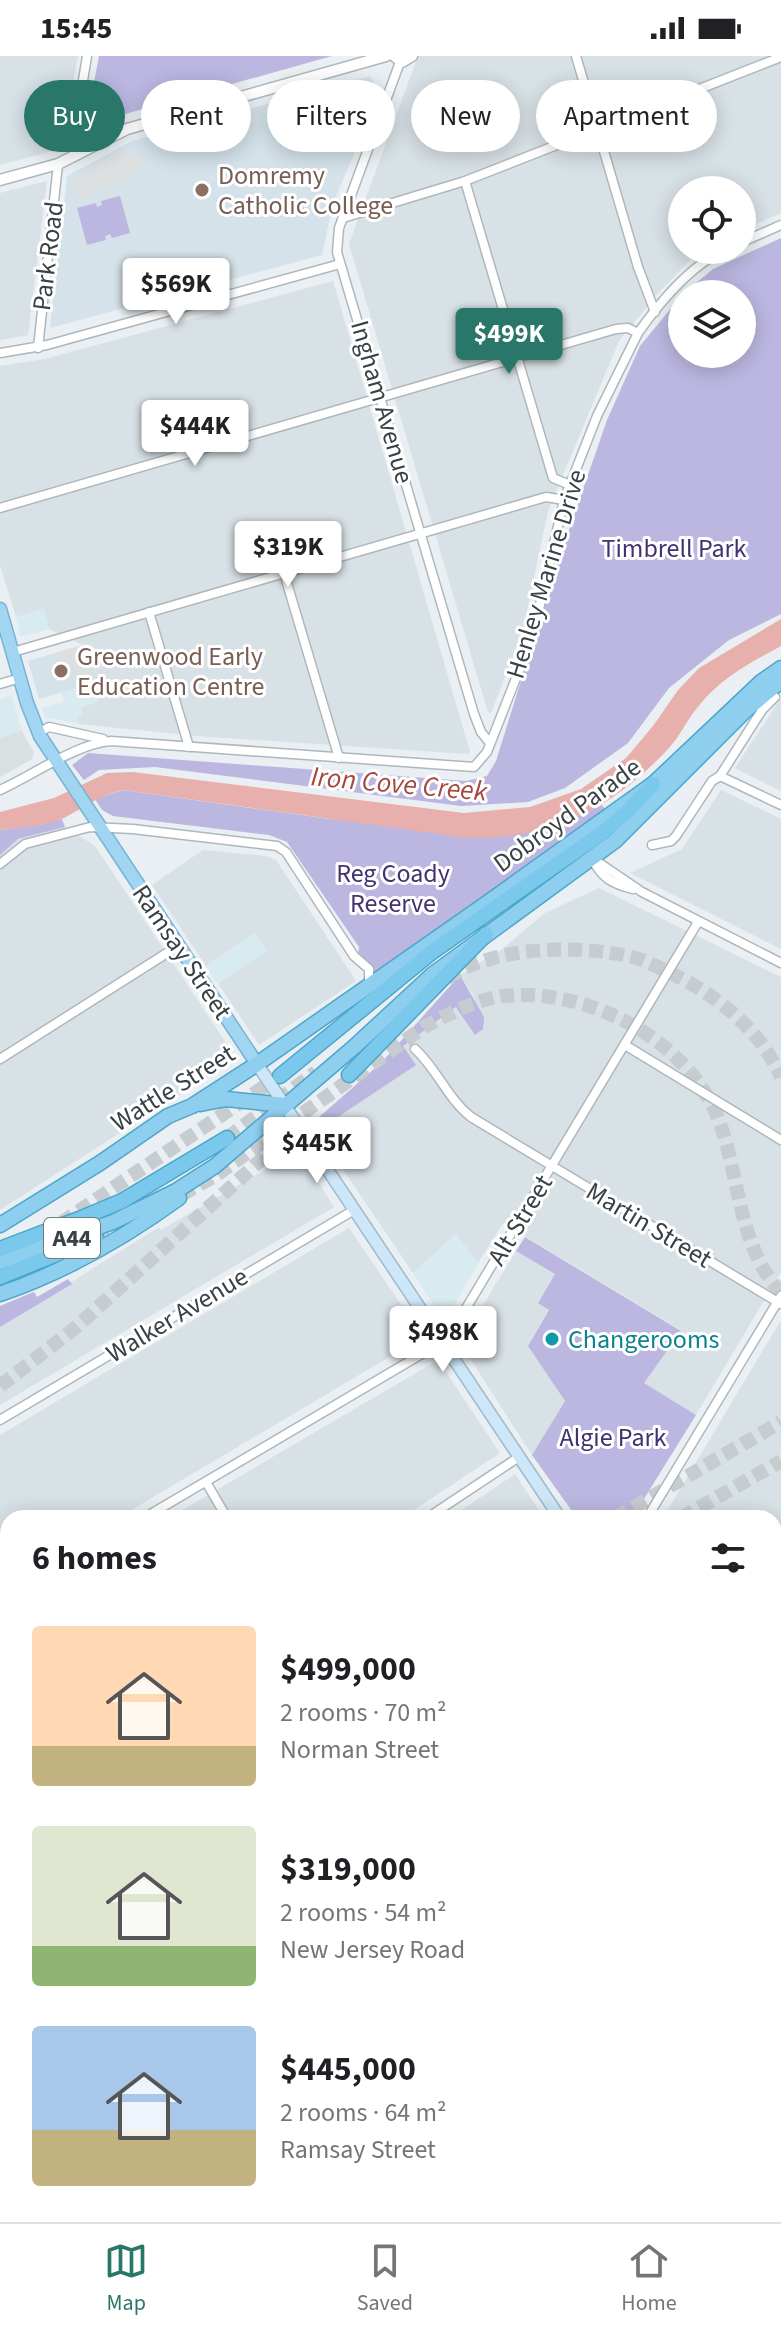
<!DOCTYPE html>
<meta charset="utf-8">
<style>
:root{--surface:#fff;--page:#f6f6f6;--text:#202124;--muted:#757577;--line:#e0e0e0;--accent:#297769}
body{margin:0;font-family:"Source Sans 3",sans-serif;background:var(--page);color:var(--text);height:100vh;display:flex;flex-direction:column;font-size:30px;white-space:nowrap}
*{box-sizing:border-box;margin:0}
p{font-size:26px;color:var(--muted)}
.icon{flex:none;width:44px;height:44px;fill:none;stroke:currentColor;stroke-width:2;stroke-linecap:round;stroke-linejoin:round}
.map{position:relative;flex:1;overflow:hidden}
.sheet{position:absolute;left:0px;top:1454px;width:782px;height:712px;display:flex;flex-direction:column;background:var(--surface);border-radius:24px 24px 0 0;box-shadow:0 4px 20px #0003}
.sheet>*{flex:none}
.banner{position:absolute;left:24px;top:24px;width:734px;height:72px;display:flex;gap:16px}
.tools{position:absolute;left:668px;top:120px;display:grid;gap:16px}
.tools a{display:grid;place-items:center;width:88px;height:88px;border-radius:50%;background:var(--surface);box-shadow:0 4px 20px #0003;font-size:40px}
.price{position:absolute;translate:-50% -68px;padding:0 18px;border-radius:8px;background:#fff;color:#222;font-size:26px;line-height:52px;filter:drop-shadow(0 2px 4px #0008)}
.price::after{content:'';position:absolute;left:50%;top:48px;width:24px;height:18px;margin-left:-12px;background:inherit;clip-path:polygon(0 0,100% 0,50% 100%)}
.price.active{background:var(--accent);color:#fff}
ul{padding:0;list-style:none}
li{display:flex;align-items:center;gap:24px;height:200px;padding:0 32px}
li span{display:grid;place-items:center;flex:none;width:224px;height:160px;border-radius:8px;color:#555}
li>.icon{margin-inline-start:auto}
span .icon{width:96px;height:96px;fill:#fffc;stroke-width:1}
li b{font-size:34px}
h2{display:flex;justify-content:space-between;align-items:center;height:96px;padding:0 32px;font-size:34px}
.tag{padding:0 28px;border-radius:36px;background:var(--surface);box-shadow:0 4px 20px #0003;font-size:28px;line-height:72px}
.tag.active{background:var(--accent);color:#fff}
.status{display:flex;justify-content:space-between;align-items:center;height:56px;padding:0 40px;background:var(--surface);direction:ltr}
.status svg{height:22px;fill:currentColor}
.tabs{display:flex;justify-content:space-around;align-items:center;height:112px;border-top:2px solid var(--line);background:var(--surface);font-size:22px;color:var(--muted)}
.tabs a{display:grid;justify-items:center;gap:4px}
.tabs .active{color:var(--accent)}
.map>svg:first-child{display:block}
.residential{fill:#d8e1e6}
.commercial{fill:#d7ebf1}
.industrial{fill:#dae0e2}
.education{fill:#d5e2ea}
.green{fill:#bbb7e1}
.parking{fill:#dde0e1}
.water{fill:#e7b0ad}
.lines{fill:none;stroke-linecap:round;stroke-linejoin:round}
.motorway-tunnel{stroke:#c6cccf;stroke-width:14;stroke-dasharray:14 7;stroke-linecap:butt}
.minor-casing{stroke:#adb8bd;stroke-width:11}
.tertiary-casing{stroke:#adb8bd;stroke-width:13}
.secondary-casing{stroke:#9ebbcc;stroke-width:14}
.primary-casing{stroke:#74b3d5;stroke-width:15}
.trunk-casing{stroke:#4ba6ca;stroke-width:17}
.motorway-casing{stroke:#4ba6ca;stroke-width:17}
.minor{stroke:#fff;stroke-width:8}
.tertiary{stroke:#fff;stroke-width:10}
.secondary{stroke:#cde6f8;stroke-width:11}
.primary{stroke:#a2d5f2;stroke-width:12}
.trunk{stroke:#8eceef;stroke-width:14}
.motorway{stroke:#7ac8ec;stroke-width:14}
.education-dot{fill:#8d6e63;stroke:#fff;stroke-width:3}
.culture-dot{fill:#0f9aa8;stroke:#fff;stroke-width:3}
.labels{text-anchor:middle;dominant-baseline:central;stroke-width:6;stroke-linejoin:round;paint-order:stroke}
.shield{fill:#fff;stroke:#747b7d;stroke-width:2}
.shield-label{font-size:24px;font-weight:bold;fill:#384245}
.education-label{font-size:26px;fill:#785e54;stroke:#fff;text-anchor:start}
.street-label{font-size:26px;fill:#384245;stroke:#fff}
.park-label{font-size:26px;fill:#433270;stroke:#fff}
.culture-label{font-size:26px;fill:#0d838f;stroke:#fff;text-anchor:start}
.water-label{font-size:28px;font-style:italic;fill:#a4463e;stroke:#fff}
</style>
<div class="status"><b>15:45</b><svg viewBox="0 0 49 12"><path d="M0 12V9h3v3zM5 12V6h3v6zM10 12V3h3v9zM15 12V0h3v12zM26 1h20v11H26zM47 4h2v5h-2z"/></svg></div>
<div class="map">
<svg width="781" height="2166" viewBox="0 0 781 2166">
<rect width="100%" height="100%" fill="#e9eff2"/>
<g class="residential">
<polygon points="0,0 78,0 60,93 0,109"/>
<polygon points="418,0 781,0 781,157 742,174 742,134 682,134 682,194 700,194 660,235 619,285 548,455 523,574 491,657 488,656 349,188"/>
<polygon points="47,125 28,279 0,284 0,137"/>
<polygon points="333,225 470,696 468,698 197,680 79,668 76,661 81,652 99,644 83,589 49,573 43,553 16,561 0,509 0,310 45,303"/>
<polygon points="781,642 781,735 735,712"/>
<polygon points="721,734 781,763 781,893 630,817 682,793"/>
<polygon points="65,771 95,790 236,1002 0,1154 0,797 18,783"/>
<polygon points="203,794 266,800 276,804 356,925 259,989 218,927 266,895 259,883 254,878 206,910 152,829"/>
<polygon points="599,832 781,921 781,1216 696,1359 643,1327 681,1274 503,1167 478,1207 456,1178 413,1217 317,1075 415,1009 402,990 457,951 475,979 483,973 473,939 460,919 501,894 545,857"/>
<polygon points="298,1094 334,1151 0,1349 0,1271 159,1171 161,1174"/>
<polygon points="349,1172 423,1281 118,1462 8,1462 8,1527 0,1532 0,1379"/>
<polygon points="516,1195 555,1218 538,1246 549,1253 528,1290 565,1345 532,1399 460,1287"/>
<polygon points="781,1264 781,1543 774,1555 774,1462 663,1462"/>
<polygon points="438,1304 500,1397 402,1462 169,1462"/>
<polygon points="515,1418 544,1462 450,1462"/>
<polygon points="8,1557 8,1686 0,1673 0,1561"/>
<polygon points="774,1563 781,1567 781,1645 774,1641"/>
<polygon points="774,1894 781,1899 781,1999 774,2004"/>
<polygon points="0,1948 8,1965 8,2078 0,2086"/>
<polygon points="781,2030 781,2166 709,2166 712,2158 774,2158 774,2035"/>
<polygon points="8,2113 8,2158 88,2158 94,2166 0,2166 0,2114"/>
<polygon points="283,2158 355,2158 349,2166 278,2166"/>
<polygon points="386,2158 521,2158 520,2166 380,2166"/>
<polygon points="547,2158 684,2158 678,2166 546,2166"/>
</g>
<g class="commercial">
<polygon points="44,553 49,573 23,580 20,579 16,561"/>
<polygon points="94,626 99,645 81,652 83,659 76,661 79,668 45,661 42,652 64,645 61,636"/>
<polygon points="12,639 22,675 0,682 0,643"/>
<polygon points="255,878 266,895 217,927 206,910"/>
<polygon points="456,1178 478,1207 446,1263 443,1263 413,1217"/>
<polygon points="0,1673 8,1686 8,1754 0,1760"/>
<polygon points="774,1683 781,1687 781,1899 774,1894"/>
<polygon points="219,2158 283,2158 278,2166 224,2166"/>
</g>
<polygon class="industrial" points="22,675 34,697 31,704 0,721 0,682"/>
<g class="education">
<polygon points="370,20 377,31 352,103 333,147 322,199 50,272 67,120 132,85"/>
<polygon points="83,589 94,626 39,643 28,605"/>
</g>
<g class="green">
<polygon points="99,0 332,0 86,69"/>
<polygon points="120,140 130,177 112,182 110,178 105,180 106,184 87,189 77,152 96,147 97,151 102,149 101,145"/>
<polygon points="781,182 781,558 729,584 669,632 628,687 565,732 528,746 461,750 155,711 99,714 84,724 72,709 88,697 466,725 487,720 496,705 560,500 607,364 640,290 682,239 682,298 742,298 742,238 683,238 713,213"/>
<polygon points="123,734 330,763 558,769 602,749 607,756 374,919 367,904 358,898 359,891 287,786 269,779 113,760 102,754 95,743"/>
<polygon points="62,763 65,771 18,783 0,799 0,774 44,768"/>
<polygon points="460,919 484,961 483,973 475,979 456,951 403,990 416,1009 317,1075 310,1069 382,1006"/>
<polygon points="525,1181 681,1275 644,1327 696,1359 632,1462 577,1462 532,1399 565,1345 528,1290 549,1254 538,1247 555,1218 516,1195"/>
<polygon points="68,1223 72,1228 0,1271 0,1250 31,1237 34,1236 37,1241"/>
</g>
<g class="parking">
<polygon points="125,93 130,101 136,97 144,110 118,129 115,125 82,144 71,125"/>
<polygon points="83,589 94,625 77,630 69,602 57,606 54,597"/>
</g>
<path class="water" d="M781,563v27c-31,17 -62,33 -84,62 -10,12 -17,28 -28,40 -58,62 -117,91 -201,90l-345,-48c-23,5 -38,17 -59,28 -19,9 -43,9 -64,12v-18l54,-14 53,-25 26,-1 331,41 66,-6 51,-18 45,-31 27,-32 25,-36 21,-22z"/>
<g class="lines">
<g class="motorway-tunnel">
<path d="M447,922c49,-32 129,-34 185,-21 10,2 19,7 28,11 51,23 98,57 121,109"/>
<polyline points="227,1082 316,1016"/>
<path d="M181,1139l34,-19 209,-149c24,-13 51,-27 79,-31 81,-9 178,40 212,115 26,59 20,132 66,182"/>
<polyline points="61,1167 280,1020"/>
<polyline points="96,1182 152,1154"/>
<polyline points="0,1330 74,1273 295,1073"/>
<polyline points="615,1462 781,1366"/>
<polyline points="681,1462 781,1405"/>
<polyline points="0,1526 8,1528"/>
<polyline points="0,1563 8,1564"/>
<polyline points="0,1876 8,1889"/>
<polyline points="0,1916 8,1931"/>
</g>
<g class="minor-casing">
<g id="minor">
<polyline points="576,0 638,211 655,256"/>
<polyline points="400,6 339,172 337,196 474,658 481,676 490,687"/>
<polyline points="78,99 74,79 87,0"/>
<polyline points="465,125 553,422 570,429"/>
<polyline points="343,162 465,125 781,1"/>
<polyline points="742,186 781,169"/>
<polyline points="38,292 58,108"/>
<polyline points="0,297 47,289 340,208"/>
<polyline points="0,452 616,273 628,272 638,277"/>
<polyline points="284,517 339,702"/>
<polyline points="149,556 189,691"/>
<polyline points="13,596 546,441 564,444"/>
<polyline points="0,628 20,622"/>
<polyline points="38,677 49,671 103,683"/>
<polyline points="720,720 781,749"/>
<path d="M0,734c33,-15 78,-47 111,-49l363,26 13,-15 46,-117 31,-135 33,-84 41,-83c22,-31 52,-68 87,-83"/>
<polyline points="652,789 671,785 676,780 712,725 720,720 762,654 775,641"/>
<polyline points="592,802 642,836 781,907"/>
<path d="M592,802c9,20 21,26 41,31"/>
<polyline points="0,808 25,788 90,771 133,773 277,790 286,796 354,900 369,913 369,929"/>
<polyline points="625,989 781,1084"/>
<path d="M415,993c22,20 32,49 56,68l310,187"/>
<polyline points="0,1003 178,890"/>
<polyline points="0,1364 354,1154"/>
<polyline points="206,1426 227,1462"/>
<polyline points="144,1462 442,1286 456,1269 698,866"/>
<polyline points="427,1462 519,1401"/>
<polyline points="647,1462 781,1240"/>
<polyline points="774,1526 781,1515"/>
<polyline points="0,1547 8,1542"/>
<polyline points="0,1767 8,1761"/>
<polyline points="774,2019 781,2014"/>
<polyline points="0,2100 8,2095"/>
<polyline points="366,2166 372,2158"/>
<polyline points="692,2166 696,2158"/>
</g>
</g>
<g class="tertiary-casing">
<g id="tertiary">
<polyline points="394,0 402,6 412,0"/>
<polyline points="0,124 58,108 127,73 386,0"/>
<polyline points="774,1803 781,1791"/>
<polyline points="533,2166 534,2158"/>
</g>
</g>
<g class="secondary-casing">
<g id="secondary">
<polyline points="257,1008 560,1462"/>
<polyline points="774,1783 781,1794"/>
</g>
</g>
<g class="primary-casing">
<g id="primary">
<polyline points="0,553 27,647 40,680 257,1008"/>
<polyline points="0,1809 8,1822"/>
<polyline points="0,1834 8,1861"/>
<polyline points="112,2158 118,2166"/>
<polyline points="199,2158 204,2166"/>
</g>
</g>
<g class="trunk-casing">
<g id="trunk">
<polyline points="200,1048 226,1043 285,1049"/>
<polyline points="0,1169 100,1107 168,1060 192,1050 257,1008 487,847 653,728 761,626 781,612"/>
<polyline points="0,1206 113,1166 176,1135 215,1110 354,991 433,918 615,785 746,654 781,625"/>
<path d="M0,1238c64,-22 124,-56 179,-96"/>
</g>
</g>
<g class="motorway-casing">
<g id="motorway">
<polyline points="349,1019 486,878"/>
<polyline points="280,1020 432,896 602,777 627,756 653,728"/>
<polyline points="0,1193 79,1163 122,1145 227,1082"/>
<polyline points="0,1221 96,1182"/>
<polyline points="135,2158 141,2166"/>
<polyline points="164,2158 169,2166"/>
</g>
</g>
<use href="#minor" class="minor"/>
<use href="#tertiary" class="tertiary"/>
<use href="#secondary" class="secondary"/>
<use href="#primary" class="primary"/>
<use href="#trunk" class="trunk"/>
<use href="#motorway" class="motorway"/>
</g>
<g class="education-dot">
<circle cx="202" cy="134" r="8"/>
<circle cx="61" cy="615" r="8"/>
</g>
<circle class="culture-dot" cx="552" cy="1283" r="8"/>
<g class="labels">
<rect class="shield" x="44" y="1162" width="56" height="40" rx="6"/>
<g class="shield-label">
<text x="72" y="1182">A44</text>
</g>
<g class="education-label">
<text x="218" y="119">Domremy<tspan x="218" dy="30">Catholic College</tspan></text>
<text x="77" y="600">Greenwood Early<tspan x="77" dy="30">Education Centre</tspan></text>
</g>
<g class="street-label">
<text transform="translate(48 200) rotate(-83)">Park Road</text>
<text transform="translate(382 346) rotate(74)">Ingham Avenue</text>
<text transform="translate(546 518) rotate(-73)">Henley Marine Drive</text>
<text transform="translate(567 759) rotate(-36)">Dobroyd Parade</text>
<text transform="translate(182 896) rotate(56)">Ramsay Street</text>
<text transform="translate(173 1032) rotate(-32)">Wattle Street</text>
<text transform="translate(520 1164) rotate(-59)">Alt Street</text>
<text transform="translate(649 1169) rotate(31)">Martin Street</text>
<text transform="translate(177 1259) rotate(-31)">Walker Avenue</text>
</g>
<g class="park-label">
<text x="674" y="492">Timbrell Park</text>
<text x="393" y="817">Reg Coady<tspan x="393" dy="30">Reserve</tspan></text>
<text x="613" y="1381">Algie Park</text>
</g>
<g class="culture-label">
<text x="568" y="1283">Changerooms</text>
</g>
<g class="water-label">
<text transform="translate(399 728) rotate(5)">Iron Cove Creek</text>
</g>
</g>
</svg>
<div class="tools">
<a><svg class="icon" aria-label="locate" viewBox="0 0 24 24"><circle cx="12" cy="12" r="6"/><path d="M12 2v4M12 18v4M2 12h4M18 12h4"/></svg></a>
<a><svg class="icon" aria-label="layers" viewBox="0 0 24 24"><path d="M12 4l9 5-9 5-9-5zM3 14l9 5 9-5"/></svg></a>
</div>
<b class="price" style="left:176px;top:270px">$569K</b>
<b class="price active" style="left:509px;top:320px">$499K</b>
<b class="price" style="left:195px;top:412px">$444K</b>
<b class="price" style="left:288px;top:533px">$319K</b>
<b class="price" style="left:317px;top:1129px">$445K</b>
<b class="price" style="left:443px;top:1318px">$498K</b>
<div class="banner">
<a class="tag active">Buy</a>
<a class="tag">Rent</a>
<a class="tag">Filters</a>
<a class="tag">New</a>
<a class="tag">Apartment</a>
</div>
<section class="sheet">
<h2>6 homes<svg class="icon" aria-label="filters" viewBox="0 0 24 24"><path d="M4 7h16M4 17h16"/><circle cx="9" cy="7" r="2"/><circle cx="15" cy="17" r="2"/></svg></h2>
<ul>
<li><span style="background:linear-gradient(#ffd9b3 75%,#c2b280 0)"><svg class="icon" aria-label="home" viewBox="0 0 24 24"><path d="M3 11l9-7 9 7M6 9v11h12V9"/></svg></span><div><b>$499,000</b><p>2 rooms · 70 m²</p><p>Norman Street</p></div></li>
<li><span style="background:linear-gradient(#dfe7d0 75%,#8fb573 0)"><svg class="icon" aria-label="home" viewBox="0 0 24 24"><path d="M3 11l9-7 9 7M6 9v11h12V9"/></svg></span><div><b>$319,000</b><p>2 rooms · 54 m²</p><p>New Jersey Road</p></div></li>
<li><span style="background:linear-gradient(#a9c7e8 65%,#c2b280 0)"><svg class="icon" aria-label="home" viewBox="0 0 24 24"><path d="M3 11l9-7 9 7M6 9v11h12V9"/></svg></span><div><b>$445,000</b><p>2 rooms · 64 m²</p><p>Ramsay Street</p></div></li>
</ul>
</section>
</div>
<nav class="tabs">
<a class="active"><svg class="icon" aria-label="map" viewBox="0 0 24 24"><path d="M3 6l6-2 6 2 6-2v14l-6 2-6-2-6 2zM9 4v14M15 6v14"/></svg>Map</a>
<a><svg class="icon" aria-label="saved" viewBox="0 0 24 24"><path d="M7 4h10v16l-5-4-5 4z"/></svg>Saved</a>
<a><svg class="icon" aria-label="home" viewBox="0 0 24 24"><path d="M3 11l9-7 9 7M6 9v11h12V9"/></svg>Home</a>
</nav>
